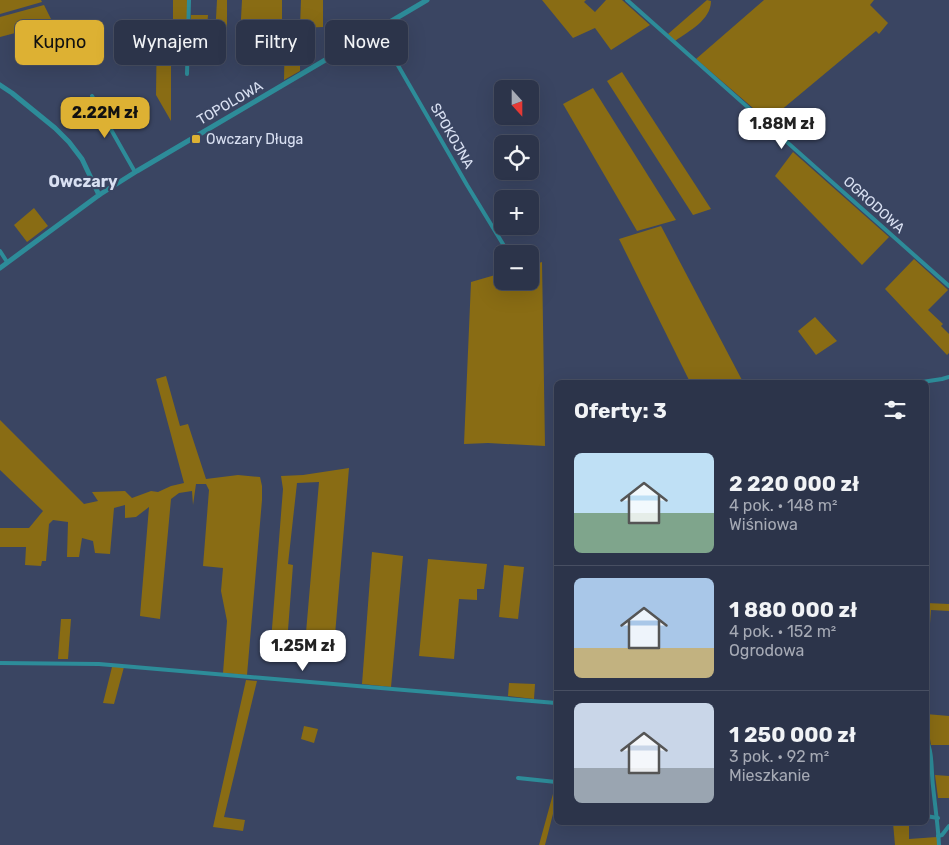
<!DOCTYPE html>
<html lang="pl">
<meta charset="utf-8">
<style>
:root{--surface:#2c344a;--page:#343c51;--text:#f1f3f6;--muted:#a6aab5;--line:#484f62;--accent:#ddb133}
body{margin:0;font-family:Rubik,sans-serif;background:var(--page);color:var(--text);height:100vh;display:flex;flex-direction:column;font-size:19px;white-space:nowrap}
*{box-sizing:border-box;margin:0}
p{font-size:16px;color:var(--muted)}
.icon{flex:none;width:28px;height:28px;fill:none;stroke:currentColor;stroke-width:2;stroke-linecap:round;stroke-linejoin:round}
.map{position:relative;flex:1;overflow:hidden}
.panel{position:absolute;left:554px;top:380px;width:375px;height:445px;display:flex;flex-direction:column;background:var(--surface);border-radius:8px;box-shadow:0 5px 20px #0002,0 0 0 1px var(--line)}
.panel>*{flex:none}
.banner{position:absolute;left:15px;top:20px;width:464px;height:45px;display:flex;gap:10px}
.needle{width:32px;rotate:159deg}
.controls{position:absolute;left:494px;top:80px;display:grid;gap:10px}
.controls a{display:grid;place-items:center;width:45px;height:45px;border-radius:8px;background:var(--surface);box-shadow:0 5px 20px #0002,0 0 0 1px var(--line);font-size:25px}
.price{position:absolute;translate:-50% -42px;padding:0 11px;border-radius:10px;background:#fff;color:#222;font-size:16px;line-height:32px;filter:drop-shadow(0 1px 2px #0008)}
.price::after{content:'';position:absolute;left:50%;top:30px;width:15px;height:11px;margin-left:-8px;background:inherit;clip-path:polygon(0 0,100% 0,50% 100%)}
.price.active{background:var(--accent);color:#111}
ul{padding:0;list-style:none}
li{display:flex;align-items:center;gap:15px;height:125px;padding:0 20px}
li+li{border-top:1px solid var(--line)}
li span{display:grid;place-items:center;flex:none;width:140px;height:100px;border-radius:8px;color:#555}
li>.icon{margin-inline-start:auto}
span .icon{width:60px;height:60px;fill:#fffc;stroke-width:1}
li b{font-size:21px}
h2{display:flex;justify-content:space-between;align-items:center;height:60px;padding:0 20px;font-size:21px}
.pill{padding:0 18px;border-radius:8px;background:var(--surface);box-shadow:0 5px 20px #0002,0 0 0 1px var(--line);font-size:18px;line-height:45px}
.pill.active{background:var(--accent);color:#111}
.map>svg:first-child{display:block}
.green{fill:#896c14}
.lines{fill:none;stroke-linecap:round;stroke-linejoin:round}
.minor{stroke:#2d8c99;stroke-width:4}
.tertiary{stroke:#2d8c99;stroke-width:5}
.poi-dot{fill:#ddb133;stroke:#3a4562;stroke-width:2}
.labels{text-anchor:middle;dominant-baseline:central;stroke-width:4.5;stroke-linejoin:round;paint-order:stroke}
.street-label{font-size:14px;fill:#d9e0f2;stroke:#3a4562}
.poi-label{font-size:14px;fill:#d9e0f2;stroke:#3a4562;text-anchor:start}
.quarter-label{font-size:16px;font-weight:bold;fill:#d9e0f2;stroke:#3a4562}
</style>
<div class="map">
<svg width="949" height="845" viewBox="0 0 949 845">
<rect width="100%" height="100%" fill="#3a4562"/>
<g class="green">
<polygon points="0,0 41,0 42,2 0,14"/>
<polygon points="173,0 188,0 186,54 171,54 171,121 156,95 157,21 173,21"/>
<polygon points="217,0 227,0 227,37 215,37"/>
<polygon points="242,0 282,0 282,29 271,29 271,38 240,37"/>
<polygon points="301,0 323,0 323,27 300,28 300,71 284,80 285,29 300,27"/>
<polygon points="542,0 586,0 584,2 595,12 606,0 622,0 650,25 611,50 595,28 573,38"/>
<path d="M707,0l4,1c0,19 -22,30 -36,40l-7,-7z"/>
<polygon points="764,0 874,0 870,5 888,23 879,34 876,31 768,121 696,59"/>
<polygon points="44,5 53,23 0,37 0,17"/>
<polygon points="191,15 208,15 205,54 190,54"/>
<polygon points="622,72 711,209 693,215 607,81"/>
<polygon points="593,88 676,220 637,231 563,104"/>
<polygon points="793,152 889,237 862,265 775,176"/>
<polygon points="34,208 48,226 27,242 14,225"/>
<polygon points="661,226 743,382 690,382 619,239"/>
<polygon points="914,259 948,290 928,310 943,324 941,326 949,334 949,353 947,355 885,289"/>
<polygon points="542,262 545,446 488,443 464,444 471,282 502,273 502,281 530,281 530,266"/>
<polygon points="815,317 837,341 816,355 798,331"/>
<polygon points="166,376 180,426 188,424 206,479 238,475 260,477 262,486 262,500 247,675 223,673 227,621 221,591 223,568 203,566 209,490 206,484 196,484 193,505 192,491 179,493 171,499 160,619 140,616 149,507 136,517 125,518 125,505 114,508 110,554 95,553 93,541 82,538 79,557 67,557 68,522 53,520 49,524 46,561 42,561 41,566 25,565 26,547 0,547 0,528 29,528 43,511 0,470 0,420 84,504 98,501 92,492 125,491 132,498 151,491 158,492 171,486 184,483 156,379"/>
<polygon points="349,468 334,647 305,644 319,482 297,483 288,564 293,565 287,643 271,641 283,489 281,476 303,475"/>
<polygon points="372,552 403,556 391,687 362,684"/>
<polygon points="428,559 487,564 484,589 477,589 477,600 459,599 454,659 419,656"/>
<polygon points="504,565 524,567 518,619 499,617"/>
<polygon points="926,603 949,604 949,611 931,610 926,677"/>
<polygon points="61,619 71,619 68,659 58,659"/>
<polygon points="112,667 124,667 114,704 103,703"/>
<polygon points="246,680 257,681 224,817 245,820 243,831 213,827"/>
<polygon points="509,683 535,684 534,699 508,696"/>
<polygon points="926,714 949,716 949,745 931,745 930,739 926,735"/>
<polygon points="304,726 318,729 314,743 301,739"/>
<polygon points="935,775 949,776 949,798 938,798"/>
<polygon points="556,783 556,806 555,806 545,845 539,845"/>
<polygon points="893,823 909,823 909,839 937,837 937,845 895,845"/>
</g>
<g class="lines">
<g class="minor">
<polyline points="627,0 949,286"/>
<polyline points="377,29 467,185 509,254"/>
<polyline points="187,74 189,0"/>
<polyline points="92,96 135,172"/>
<polyline points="0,251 7,262"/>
<polyline points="922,382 942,379 949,377"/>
<polyline points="0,663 99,664 556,703"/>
<path d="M926,739c7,14 5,32 7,47 2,20 5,39 6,59"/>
<polyline points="518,778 556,782"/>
<polyline points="926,816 938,818"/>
<polyline points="938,836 942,835 949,826"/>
</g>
<g class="tertiary">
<polyline points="0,85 12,93 55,128 69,142 82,159 99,195"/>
<polyline points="0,268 99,195 137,171 427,0"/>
</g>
</g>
<rect class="poi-dot" x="191" y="134" width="10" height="10" rx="2.5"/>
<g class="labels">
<g class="street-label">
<text transform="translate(230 103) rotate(-30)">TOPOLOWA</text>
<text transform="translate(452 136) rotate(60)">SPOKOJNA</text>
<text transform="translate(874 205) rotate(42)">OGRODOWA</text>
</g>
<g class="poi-label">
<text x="206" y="139">Owczary Długa</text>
</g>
<g class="quarter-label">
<text x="83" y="181">Owczary</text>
</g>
</g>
</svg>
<div class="controls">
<a><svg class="needle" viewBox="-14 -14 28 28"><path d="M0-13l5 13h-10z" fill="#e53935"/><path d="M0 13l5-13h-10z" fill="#a6aab5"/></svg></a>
<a><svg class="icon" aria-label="locate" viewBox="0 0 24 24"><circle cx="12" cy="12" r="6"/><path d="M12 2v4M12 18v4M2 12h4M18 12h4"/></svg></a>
<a>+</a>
<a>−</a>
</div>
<b class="price active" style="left:105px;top:139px">2.22M zł</b>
<b class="price" style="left:782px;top:150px">1.88M zł</b>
<b class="price" style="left:303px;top:672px">1.25M zł</b>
<div class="banner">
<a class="pill active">Kupno</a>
<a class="pill">Wynajem</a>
<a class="pill">Filtry</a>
<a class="pill">Nowe</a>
</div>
<section class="panel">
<h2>Oferty: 3<svg class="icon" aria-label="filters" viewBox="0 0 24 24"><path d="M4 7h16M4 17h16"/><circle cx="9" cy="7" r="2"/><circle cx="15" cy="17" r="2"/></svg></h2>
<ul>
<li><span style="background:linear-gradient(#bfe0f5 60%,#7fa58c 0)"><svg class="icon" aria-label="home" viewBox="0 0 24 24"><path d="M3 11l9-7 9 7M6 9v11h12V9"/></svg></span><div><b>2 220 000 zł</b><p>4 pok. · 148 m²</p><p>Wiśniowa</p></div></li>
<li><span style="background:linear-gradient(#a9c7e8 70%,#c2b280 0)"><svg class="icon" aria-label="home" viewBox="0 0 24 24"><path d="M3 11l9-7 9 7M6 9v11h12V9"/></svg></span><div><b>1 880 000 zł</b><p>4 pok. · 152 m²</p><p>Ogrodowa</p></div></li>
<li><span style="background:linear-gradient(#c9d6e8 65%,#9aa5b1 0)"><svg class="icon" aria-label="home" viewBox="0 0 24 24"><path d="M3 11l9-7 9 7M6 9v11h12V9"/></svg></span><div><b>1 250 000 zł</b><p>3 pok. · 92 m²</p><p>Mieszkanie</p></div></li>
</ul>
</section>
</div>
